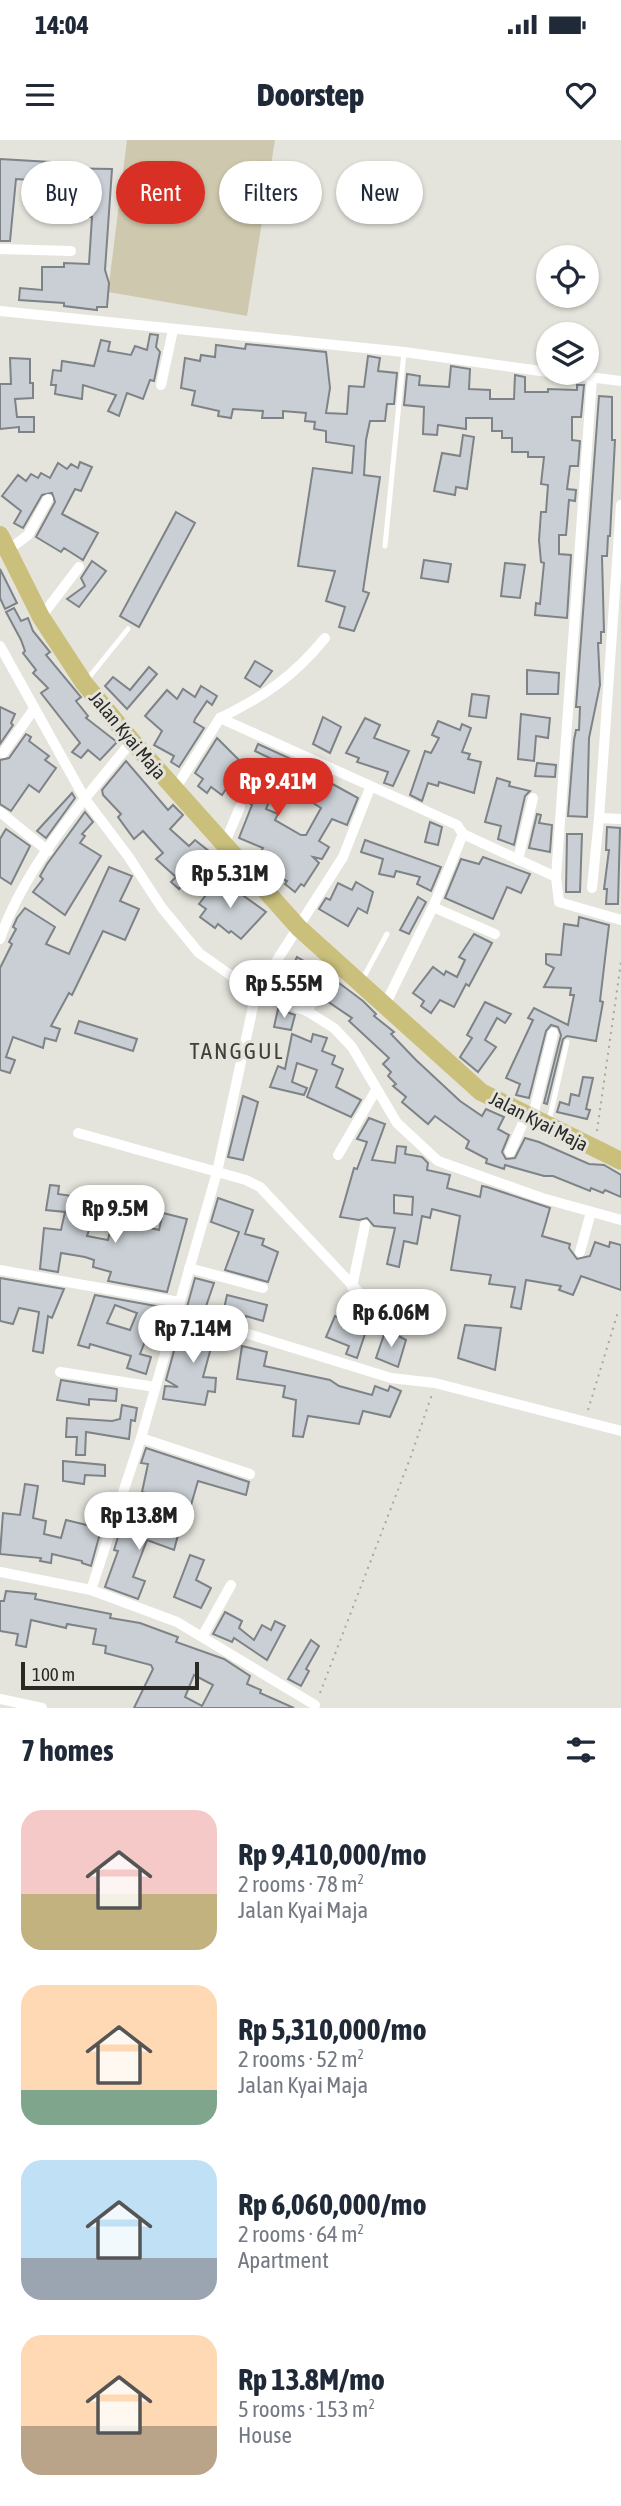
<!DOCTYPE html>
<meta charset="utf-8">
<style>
:root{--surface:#fff;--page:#f6f6f7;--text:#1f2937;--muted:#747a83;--accent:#d93025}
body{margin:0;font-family:"Asap Condensed",sans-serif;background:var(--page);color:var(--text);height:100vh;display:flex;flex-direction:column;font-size:26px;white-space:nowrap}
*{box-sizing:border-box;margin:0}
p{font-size:23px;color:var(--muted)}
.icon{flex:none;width:38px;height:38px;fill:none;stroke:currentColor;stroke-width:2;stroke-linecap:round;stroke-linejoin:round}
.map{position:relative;height:1568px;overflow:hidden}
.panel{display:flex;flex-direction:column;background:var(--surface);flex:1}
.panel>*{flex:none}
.hud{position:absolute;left:21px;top:21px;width:579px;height:63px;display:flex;gap:14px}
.fabs{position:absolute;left:536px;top:105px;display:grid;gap:14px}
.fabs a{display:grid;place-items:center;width:63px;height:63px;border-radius:50%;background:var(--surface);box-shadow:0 2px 5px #0004;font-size:35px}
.scale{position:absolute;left:21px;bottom:18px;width:178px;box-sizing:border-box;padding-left:7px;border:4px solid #292926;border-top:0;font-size:19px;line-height:24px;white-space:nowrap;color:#292926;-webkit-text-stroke:5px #e5e4dc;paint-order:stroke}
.price{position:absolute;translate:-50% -60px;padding:0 16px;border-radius:24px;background:#fff;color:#222;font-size:23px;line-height:46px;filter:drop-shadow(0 2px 4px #0008)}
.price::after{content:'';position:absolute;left:50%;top:42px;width:21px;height:16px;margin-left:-10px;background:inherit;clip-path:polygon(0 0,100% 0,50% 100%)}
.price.selected{background:var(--accent);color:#fff}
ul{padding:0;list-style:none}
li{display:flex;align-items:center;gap:21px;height:175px;padding:0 21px}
li span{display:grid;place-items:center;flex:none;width:196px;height:140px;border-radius:21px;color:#555}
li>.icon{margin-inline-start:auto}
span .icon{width:84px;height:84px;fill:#fffc;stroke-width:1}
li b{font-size:30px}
h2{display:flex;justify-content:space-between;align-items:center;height:84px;padding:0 21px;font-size:30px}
.chip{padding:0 24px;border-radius:32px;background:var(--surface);box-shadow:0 2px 5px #0004;font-size:24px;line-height:63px}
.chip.selected{background:var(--accent);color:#fff}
.status{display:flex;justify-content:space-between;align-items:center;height:49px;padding:0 35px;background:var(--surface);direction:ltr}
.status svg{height:19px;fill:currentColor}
header{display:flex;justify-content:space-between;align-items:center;height:91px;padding:0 21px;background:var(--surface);font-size:32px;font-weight:800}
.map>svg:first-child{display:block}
.green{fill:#cec9ae}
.building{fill:#c9cfd4;stroke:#7d8387;stroke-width:2;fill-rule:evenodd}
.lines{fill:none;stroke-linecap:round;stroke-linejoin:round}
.path{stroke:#a8a7a0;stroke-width:2;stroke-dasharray:2 5;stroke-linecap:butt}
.lane{stroke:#fff;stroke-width:5}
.street{stroke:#fff;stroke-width:10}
.primary{stroke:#cac07c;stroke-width:18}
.labels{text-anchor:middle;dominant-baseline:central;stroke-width:6;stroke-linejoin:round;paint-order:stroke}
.street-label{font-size:19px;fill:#292926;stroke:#e5e4dc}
.quarter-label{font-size:23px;letter-spacing:2px;fill:#403f39;stroke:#e5e4dc}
</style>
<div class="status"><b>14:04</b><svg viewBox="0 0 49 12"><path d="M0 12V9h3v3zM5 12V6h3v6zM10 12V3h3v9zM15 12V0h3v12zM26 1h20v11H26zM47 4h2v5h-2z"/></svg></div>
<header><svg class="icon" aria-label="menu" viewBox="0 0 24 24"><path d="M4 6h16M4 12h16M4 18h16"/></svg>Doorstep<svg class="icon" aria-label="heart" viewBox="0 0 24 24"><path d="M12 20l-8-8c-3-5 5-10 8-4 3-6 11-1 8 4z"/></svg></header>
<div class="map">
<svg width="621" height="1568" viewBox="0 0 621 1568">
<rect width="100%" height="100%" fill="#e5e4dc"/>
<polygon class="green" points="127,0 275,0 247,176 108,152"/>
<g class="building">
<polygon points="0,19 50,22 49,28 112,29 105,130 109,143 107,167 97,167 97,170 64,166 64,163 19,160 20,148 42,150 42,127 64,127 64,123 89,124 92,77 44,75 46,41 16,39 10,101 0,101"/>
<polygon points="150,194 158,195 156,207 160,212 154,241 150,240 143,259 127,253 119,276 108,271 116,255 83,245 82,259 55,254 56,245 51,245 53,230 61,231 62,221 94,226 101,200 110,202 108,211 131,215 135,206 147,210"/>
<polygon points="246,204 326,212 330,248 326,273 347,274 349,246 364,247 368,216 380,218 378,231 397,233 394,264 387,264 385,281 370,281 366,300 364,335 380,337 363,451 369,453 354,491 339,487 345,467 326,461 335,431 298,426 313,328 352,333 354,306 326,302 326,291 314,289 315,282 305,281 306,273 283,271 283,278 262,278 263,271 233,269 231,278 218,276 219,271 192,265 195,251 181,248 185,218 200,221 201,215 215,217 216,205 245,209"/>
<polygon points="10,218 30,219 30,243 33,243 33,258 15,259 17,277 34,277 34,292 19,292 19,287 0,289 0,244 11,244"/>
<polygon points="451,226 470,229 469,249 490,250 490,259 514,259 515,235 525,237 525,252 548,252 548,249 577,250 577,245 584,245 581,277 572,277 572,300 580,301 578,326 570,326 567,349 576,350 575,361 569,360 566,395 559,395 559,414 571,415 567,478 535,475 536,463 540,464 544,423 541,422 539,400 541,372 546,372 548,345 541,344 544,317 528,317 528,312 512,312 512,298 502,298 502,291 492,291 492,278 466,278 466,289 438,285 437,295 423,294 424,267 404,265 407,234 420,236 419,245 449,247"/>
<polygon points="599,256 612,257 612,300 615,300 610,396 608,396 607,416 602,416 604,492 601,492 601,503 598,503 600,545 589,598 587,677 568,676 574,600 576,590 579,590 580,567 576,567"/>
<polygon points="463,295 474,297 467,349 456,347 455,355 434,351 442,313 460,316"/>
<polygon points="80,322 92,327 81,351 75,349 62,374 98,393 83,420 64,408 61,412 36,397 55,362 52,353 42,355 23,388 14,383 21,371 2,356 18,335 26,341 31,334 38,338 41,333 50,338 58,323 67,329 71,324 78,328"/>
<polygon points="176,372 195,383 139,487 120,476"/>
<polygon points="424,420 451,424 448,442 421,438"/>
<polygon points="92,421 106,431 79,467 67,459 85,446 81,438"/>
<polygon points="505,423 525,425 520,458 501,456"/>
<polygon points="0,429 17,463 5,469 0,458"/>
<polygon points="14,468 21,481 28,478 33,491 50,512 46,515 81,557 76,561 88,576 86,578 117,602 100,620 88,610 81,618 72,612 80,603 41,553 48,548 33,533 36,530 23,513 25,511 21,500 6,472"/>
<polygon points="255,521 272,531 260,547 245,538"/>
<polygon points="149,527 157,534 127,569 105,546 113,537 130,550"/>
<polygon points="527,530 559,533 558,554 527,554"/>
<polygon points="201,546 217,556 212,565 207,561 195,579 194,582 204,588 179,627 171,622 174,616 154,605 162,591 145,576 167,550 177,559 183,549 195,557"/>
<polygon points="472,554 489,556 486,578 469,576"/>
<polygon points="0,567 15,574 11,583 13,585 0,604"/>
<polygon points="521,574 550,578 548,598 536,596 534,621 518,619"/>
<polygon points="323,577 341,587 330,613 313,604"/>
<polygon points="365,578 380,585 374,598 409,611 393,646 384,643 388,632 357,622 359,618 346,613"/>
<polygon points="438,581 460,590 462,584 471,588 462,612 470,614 468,619 481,622 474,653 439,642 438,646 428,643 422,661 410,655 425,611 431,613 439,598 432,595"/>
<polygon points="26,594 31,597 29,601 49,616 45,620 56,628 39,652 29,645 11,671 0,664 0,620 9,618"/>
<polygon points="217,598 243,624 240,627 249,633 242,645 252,651 250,654 269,662 266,669 278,674 275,680 301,695 306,695 321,668 302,656 311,640 324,647 327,641 358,658 347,685 332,679 319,701 329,707 322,719 313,717 319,723 304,746 301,744 295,752 285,744 287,741 268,732 270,729 255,720 263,708 239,698 252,665 226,649 222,655 211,647 207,653 198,646 203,639 195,633"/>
<polygon points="258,604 291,619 284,633 274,629 278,622 255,611"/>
<polygon points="126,621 168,670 173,665 183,675 170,689 189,706 195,700 210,712 179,749 171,742 176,737 156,719 163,713 143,691 134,699 118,677 121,674 103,655 102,650"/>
<polygon points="537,623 556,625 555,637 535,636"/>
<polygon points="497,638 510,642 509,646 530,651 525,656 514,705 498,699 501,686 485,682"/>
<polygon points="72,653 75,658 46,698 37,691"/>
<polygon points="85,672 93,682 82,694 85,696 80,703 101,716 65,775 33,752 43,739 40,736 47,724"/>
<polygon points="537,674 541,675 539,683 552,685 550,712 529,708"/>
<polygon points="430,682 442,687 438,705 425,702"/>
<polygon points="607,687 620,688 618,764 606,764 607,749 604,749 609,710 606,710"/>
<polygon points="6,689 30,706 11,744 0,737 0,699"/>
<polygon points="567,694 582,694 580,752 566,752"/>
<polygon points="365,700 441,727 431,751 417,744 420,737 396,731 394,737 379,734 383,719 361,712"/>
<polygon points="483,717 530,734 521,753 507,747 493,779 445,758 461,719 479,724"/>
<polygon points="109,727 132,736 120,761 139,769 125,800 103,791 72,855 69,853 51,886 60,889 56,901 45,898 43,908 13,897 6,917 15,920 10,933 0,930 0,828 12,804 9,802 16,789 13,787 17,778 25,768 55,787 46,804 69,814"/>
<polygon points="219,738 266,772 241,799 231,791 229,793 218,784 215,788 200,777 206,769 199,764"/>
<polygon points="356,742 373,752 367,773 358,768 348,786 319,769 326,758 330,760 338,743 352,750"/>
<polygon points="418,757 426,762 409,794 400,790"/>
<polygon points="579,777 609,785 600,861 603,862 596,901 567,896 563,899 547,964 544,963 561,895 558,887 551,885 546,891 529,958 516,955 520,944 506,938 533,880 528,878 534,868 568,885 574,855 570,855 571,848 544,847 554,828 546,824 546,814 561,815 564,784 578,786"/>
<polygon points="474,794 492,803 469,846 466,844 454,867 440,860 431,873 421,866 424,861 413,853 433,827 444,835 446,831 457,837 465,820 459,817"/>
<polygon points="297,817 322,831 312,848 307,844 302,852 275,839 281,828 289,833"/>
<polygon points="335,840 363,861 376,874 374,876 394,892 391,894 416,920 460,961 482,976 486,969 504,977 498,989 509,995 502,1012 506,1019 515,1018 525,998 539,1002 589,1024 604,1025 621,1035 621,1057 605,1050 603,1053 591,1048 590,1051 553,1036 544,1036 505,1025 504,1029 486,1023 487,1019 466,1008 469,1001 435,976 428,984 402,962 406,957 393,946 396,944 388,936 391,932 383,924 389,918 349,881 352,878 324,859"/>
<polygon points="485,862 511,874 505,883 497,878 485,900 496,907 478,932 460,917 472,898 467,895"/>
<polygon points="278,869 295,875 291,890 274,887"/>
<polygon points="79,881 137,899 133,911 75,893"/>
<polygon points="292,894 311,902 313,894 327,898 322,911 335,916 332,924 343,929 336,947 361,960 351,977 307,957 317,930 297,923 292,942 307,948 304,955 270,947 278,926 285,929"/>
<polygon points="583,937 593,938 586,969 590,970 587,979 557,972 560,962 569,965 571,954 579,956"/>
<polygon points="243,956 258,962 243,1020 228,1017"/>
<path d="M369,978l16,6 -13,36 23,3 2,-17 9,1 -1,7 17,3 6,6 -1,7 23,5 -3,13 33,9 2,-11 5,1 63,21 -8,28 28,8 -1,4 8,11 13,-3 5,-14 14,5 1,-5 11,3v45l-40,-14 -8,19 -14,-5 2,-4 -35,-6 -5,29 -10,-2 4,-20 -26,-3 2,-9 -40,-5 9,-54 -28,-7 -2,9 -8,-2 -5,28 -13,-3 -5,26 -12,-3 8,-36 -21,-2 -7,-8 -8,2 -19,-3 14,-49 3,1 10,-27 -10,-3zM394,1055l19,2 -1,18 -18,-2z"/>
<polygon points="50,1045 59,1046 58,1054 85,1058 80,1088 89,1090 87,1096 108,1100 113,1078 139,1081 138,1085 159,1090 163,1073 187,1079 167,1152 108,1141 111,1132 93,1127 94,1120 85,1117 61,1113 58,1132 40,1129 44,1088 61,1090 65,1072 46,1070"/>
<polygon points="218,1058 253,1070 245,1094 264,1099 262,1105 278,1112 268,1142 225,1130 239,1092 211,1082"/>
<polygon points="0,1138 64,1149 52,1178 48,1176 43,1213 33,1211 39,1172 19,1168 13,1184 0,1181"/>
<polygon points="195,1138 214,1143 204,1172 187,1167"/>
<path d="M95,1155l72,13 -12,29 -7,-3 -8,20 11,3 -5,17 -19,-6 4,-12 -41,-12 -1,4 -11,-3zM115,1165l22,8 -7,17 -23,-7z"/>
<polygon points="227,1155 267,1165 263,1181 246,1176 244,1183 222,1178"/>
<polygon points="335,1176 366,1191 357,1218 346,1214 349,1206 326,1197"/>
<polygon points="182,1182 232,1197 228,1209 212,1204 203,1237 216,1238 215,1252 208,1251 205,1265 163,1259 165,1246 178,1247 166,1240"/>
<polygon points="465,1185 501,1188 495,1230 458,1218"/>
<polygon points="386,1189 406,1200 398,1227 376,1218"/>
<polygon points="242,1206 267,1212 264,1226 330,1240 339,1246 372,1255 375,1246 388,1251 390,1246 401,1251 390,1277 363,1271 359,1284 308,1276 303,1297 293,1296 296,1260 283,1257 285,1246 237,1239"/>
<polygon points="61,1240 117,1249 116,1261 89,1259 89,1265 57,1260"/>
<polygon points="122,1265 137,1268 135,1281 131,1280 129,1299 86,1292 85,1315 76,1315 77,1297 66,1297 67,1278 112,1281 120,1279"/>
<polygon points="146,1308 249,1342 246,1355 198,1341 191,1365 142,1352 148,1324 141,1323"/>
<polygon points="63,1321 105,1325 105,1336 85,1335 84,1344 63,1341"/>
<polygon points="25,1344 38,1346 33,1378 46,1381 44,1394 61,1398 66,1380 91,1386 93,1377 104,1379 91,1426 82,1423 82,1421 52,1414 51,1423 40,1421 41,1418 0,1414 3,1373 20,1375"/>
<polygon points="144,1374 181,1384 174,1410 147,1400 133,1437 145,1441 138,1459 105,1447 118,1411 114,1410 121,1387 139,1391"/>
<polygon points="190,1415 204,1420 196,1440 211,1448 201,1468 174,1457"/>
<path d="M6,1451l30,3 -1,5 76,15 -1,4 30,5 27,10 11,4 -2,5 48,17 26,17 -3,8 14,6 -1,3 34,15h-160l19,-39 -2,-4 -46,-12 1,-7 -13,-2 3,-15 -29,-5 -1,4 -35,-8 -5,27 -10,-2 2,-11 -18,-3v-30h4zM194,1535l19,10 -11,21 -17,-9z"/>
<polygon points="225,1472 242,1481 239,1488 254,1500 262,1485 271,1490 275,1481 285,1486 267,1520 234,1498 232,1502 213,1494"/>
<polygon points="311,1500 319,1506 306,1529 309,1531 301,1546 288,1539"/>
</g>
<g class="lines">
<g class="path">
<polyline points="597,991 621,822"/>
<polyline points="588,1270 618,1172"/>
<polyline points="320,1553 411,1316 432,1254"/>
</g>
<g class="lane">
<polyline points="385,406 404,212"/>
<polyline points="86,541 128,489"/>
<polyline points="361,842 387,794"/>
<polyline points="549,981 567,902"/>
</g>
<g class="street">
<polyline points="0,109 71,111"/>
<polyline points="0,171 404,212 548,232"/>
<polyline points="557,233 621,241"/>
<polyline points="161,245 173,190"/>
<polyline points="621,365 599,678 621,679"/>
<polyline points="7,411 28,395 48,359"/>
<polyline points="41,477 79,427"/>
<polyline points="0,506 85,659 128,716 162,768 199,813 256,853 307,871 334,888 352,907 397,983 438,1021 542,1058 621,1080"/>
<path d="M220,578c45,-22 74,-42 105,-80"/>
<polyline points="3,613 34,569"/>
<polyline points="175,649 220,578 457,685 463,694 556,737 592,238"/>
<polyline points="0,672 48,711"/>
<polyline points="224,705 240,667"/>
<polyline points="518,720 533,658"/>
<polyline points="556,737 559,762 621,780"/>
<polyline points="592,748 599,678"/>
<polyline points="433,767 495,794"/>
<path d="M0,799c24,-71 85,-141 132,-198"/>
<polyline points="384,867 433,767 463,694"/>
<polyline points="307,871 329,835 338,826"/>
<polyline points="532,980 553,893"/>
<polyline points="78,993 246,1040 260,1047 370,1164"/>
<polyline points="510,1012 526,976"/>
<polyline points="338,1015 376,950"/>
<polyline points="580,1112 591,1072"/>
<polyline points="189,1128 263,1148"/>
<polyline points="0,1130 179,1162"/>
<polyline points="352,1147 365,1085"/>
<polyline points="177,1172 391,1238 435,1243 621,1291"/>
<polyline points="60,1232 155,1247"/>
<polyline points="141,1298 250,1334"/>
<polyline points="0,1432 91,1450"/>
<polyline points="202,1497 231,1445"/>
<polyline points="0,1559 42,1568"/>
<polyline points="315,1565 177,1482 91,1450 141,1298 217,1032 256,853 343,717 370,648"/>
</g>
<polyline class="primary" points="0,395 41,477 84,543 132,601 299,788 481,952 621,1021"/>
</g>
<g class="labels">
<g class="street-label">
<text transform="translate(128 595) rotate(50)">Jalan Kyai Maja</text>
<text transform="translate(539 981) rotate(27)">Jalan Kyai Maja</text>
</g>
<g class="quarter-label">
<text x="237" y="911">TANGGUL</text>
</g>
</g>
</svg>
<div class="fabs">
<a><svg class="icon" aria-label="locate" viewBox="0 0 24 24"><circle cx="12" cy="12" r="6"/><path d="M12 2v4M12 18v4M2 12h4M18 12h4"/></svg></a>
<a><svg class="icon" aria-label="layers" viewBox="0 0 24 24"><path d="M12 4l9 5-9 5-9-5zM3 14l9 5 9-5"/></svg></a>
</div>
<div class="scale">100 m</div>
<b class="price selected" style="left:278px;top:678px">Rp 9.41M</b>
<b class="price" style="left:230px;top:770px">Rp 5.31M</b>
<b class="price" style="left:284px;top:880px">Rp 5.55M</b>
<b class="price" style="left:115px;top:1105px">Rp 9.5M</b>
<b class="price" style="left:391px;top:1209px">Rp 6.06M</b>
<b class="price" style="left:193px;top:1225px">Rp 7.14M</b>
<b class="price" style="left:139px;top:1412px">Rp 13.8M</b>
<div class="hud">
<a class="chip">Buy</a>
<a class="chip selected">Rent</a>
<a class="chip">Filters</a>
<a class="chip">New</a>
</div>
</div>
<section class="panel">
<h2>7 homes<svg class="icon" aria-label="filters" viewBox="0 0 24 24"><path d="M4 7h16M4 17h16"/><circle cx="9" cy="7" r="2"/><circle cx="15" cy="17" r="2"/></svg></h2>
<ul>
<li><span style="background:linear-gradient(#f6c9c9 60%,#c2b280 0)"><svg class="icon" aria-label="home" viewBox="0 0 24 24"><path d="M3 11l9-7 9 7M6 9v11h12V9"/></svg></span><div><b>Rp 9,410,000/mo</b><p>2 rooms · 78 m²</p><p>Jalan Kyai Maja</p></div></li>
<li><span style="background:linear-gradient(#ffd9b3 75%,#7fa58c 0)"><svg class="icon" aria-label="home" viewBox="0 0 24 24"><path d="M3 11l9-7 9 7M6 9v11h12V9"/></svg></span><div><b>Rp 5,310,000/mo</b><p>2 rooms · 52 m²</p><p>Jalan Kyai Maja</p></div></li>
<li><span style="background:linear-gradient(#bfe0f5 70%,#9aa5b1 0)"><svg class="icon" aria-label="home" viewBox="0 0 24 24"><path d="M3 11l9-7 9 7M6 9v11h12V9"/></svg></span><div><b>Rp 6,060,000/mo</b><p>2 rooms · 64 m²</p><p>Apartment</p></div></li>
<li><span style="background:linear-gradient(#ffd9b3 65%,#b9a48a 0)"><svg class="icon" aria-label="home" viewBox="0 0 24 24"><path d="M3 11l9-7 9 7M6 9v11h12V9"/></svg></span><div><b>Rp 13.8M/mo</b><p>5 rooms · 153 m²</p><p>House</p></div></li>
</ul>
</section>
